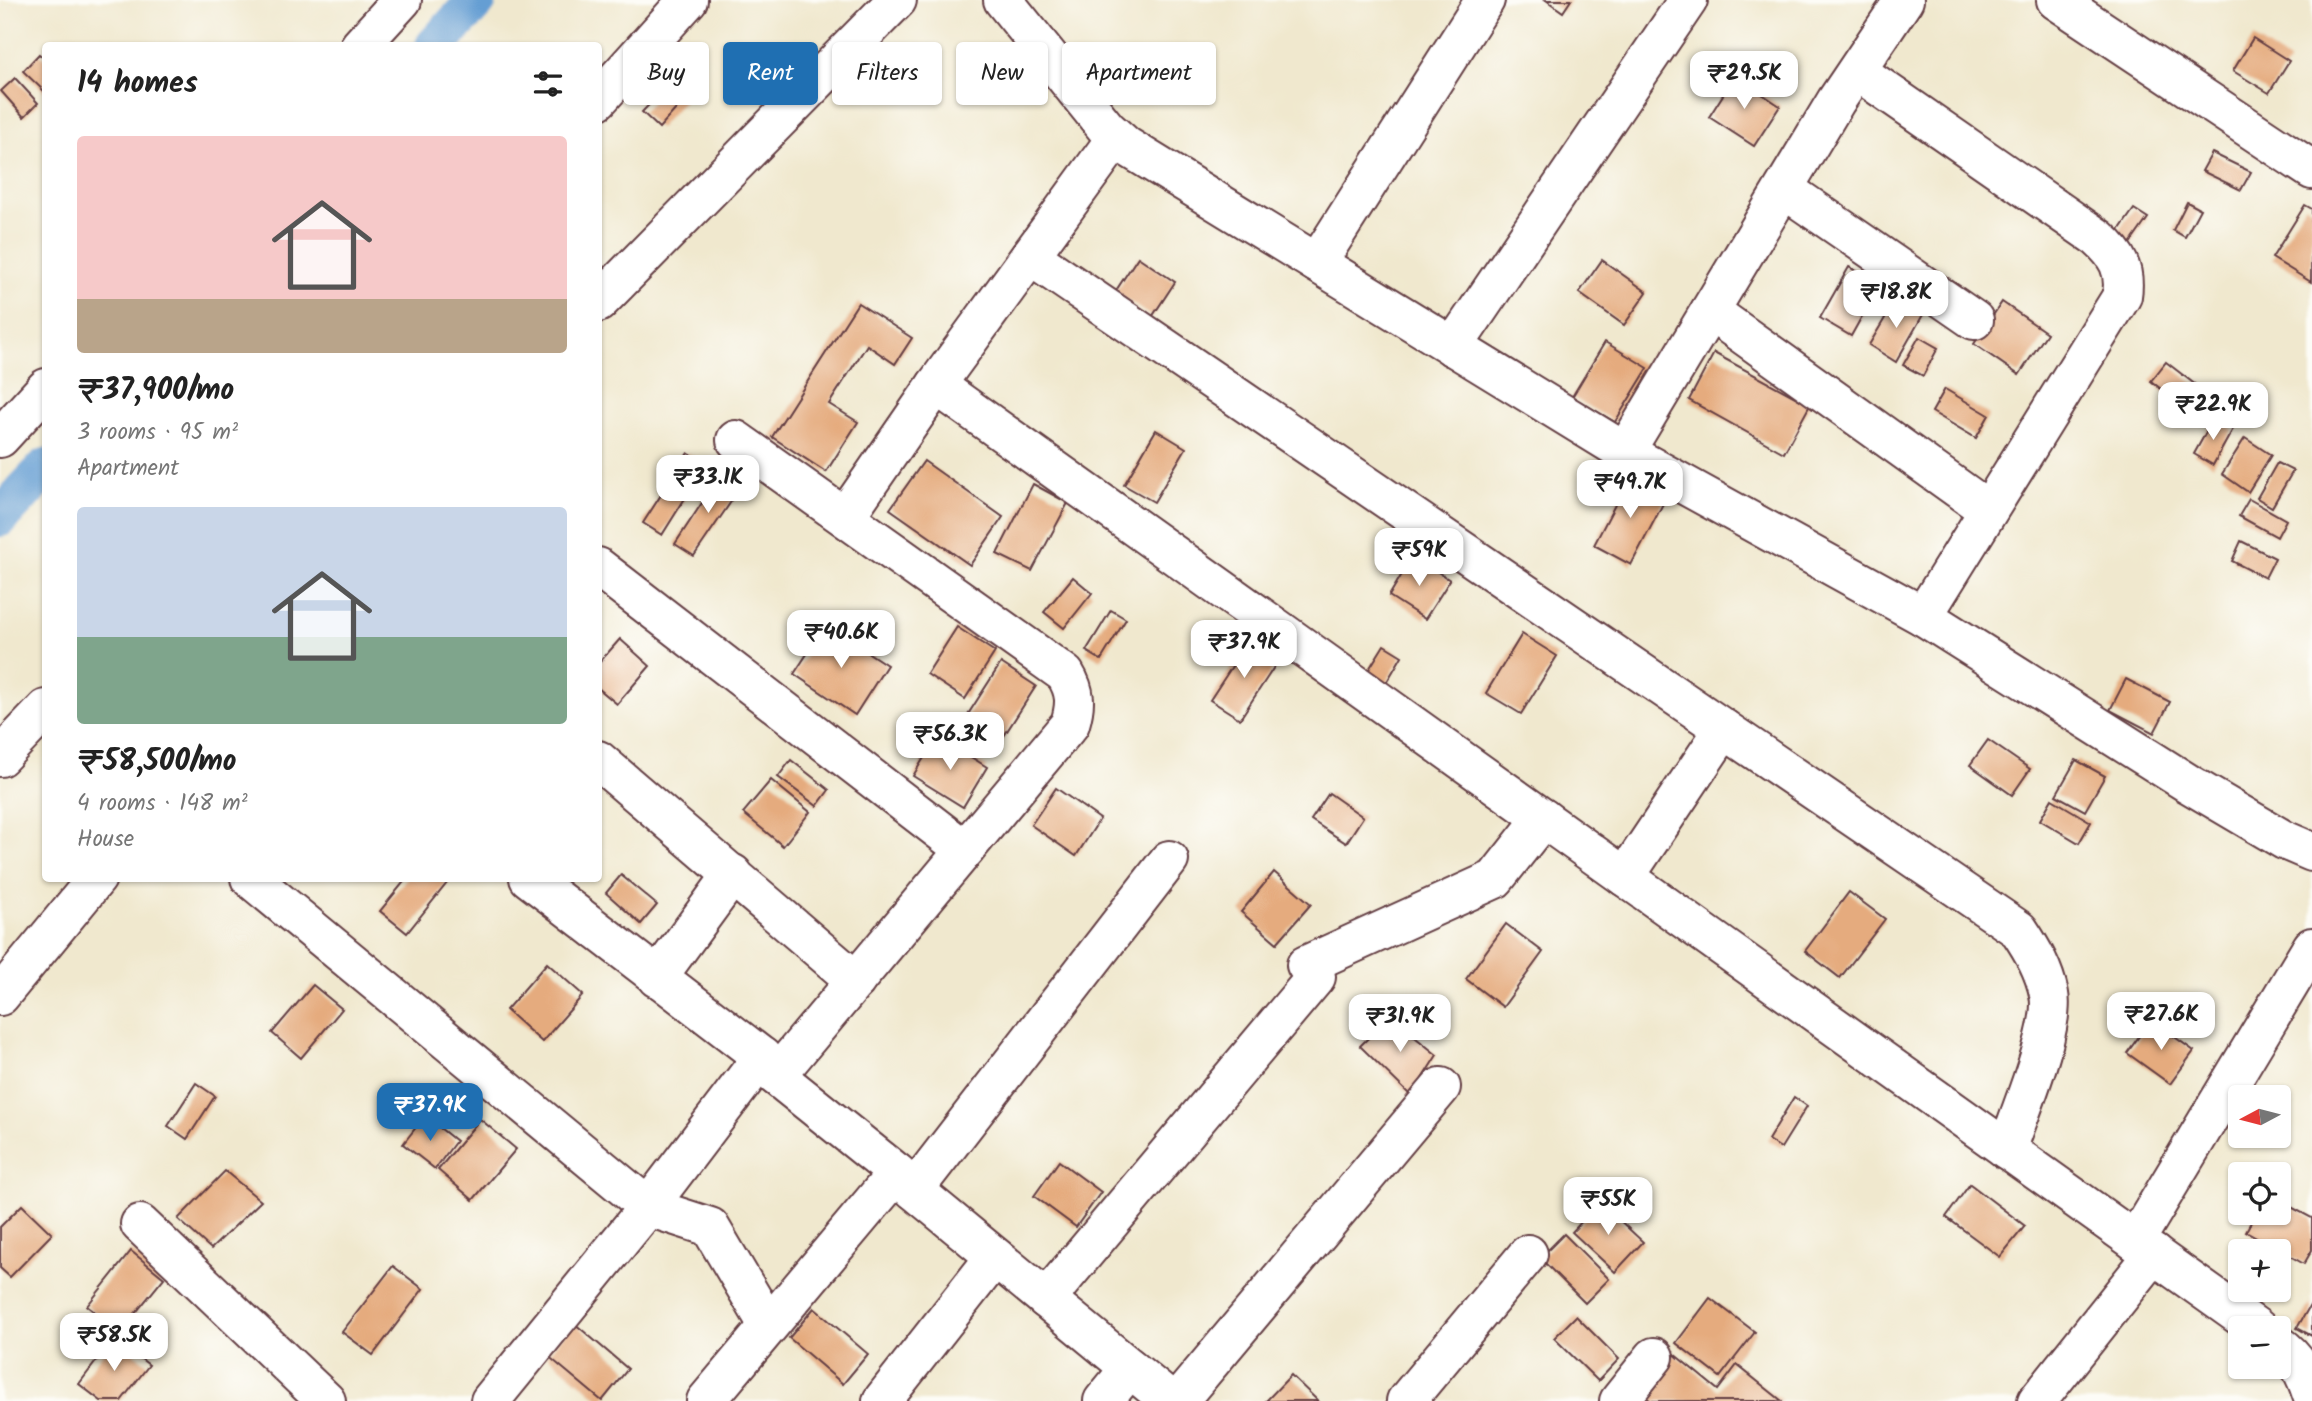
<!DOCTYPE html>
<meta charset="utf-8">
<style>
:root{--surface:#fff;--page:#f6f6f6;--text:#222;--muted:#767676;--accent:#1f6fb2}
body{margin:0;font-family:Kalam,sans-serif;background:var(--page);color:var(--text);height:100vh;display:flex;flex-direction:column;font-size:26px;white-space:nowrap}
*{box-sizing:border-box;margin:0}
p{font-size:23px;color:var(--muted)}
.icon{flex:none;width:38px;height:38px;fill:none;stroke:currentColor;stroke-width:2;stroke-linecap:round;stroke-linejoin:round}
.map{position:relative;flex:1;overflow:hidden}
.sheet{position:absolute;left:42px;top:42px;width:560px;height:840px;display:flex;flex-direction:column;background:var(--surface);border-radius:7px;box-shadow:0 2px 5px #0004}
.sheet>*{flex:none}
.top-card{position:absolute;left:623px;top:42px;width:665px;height:63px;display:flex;gap:14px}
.needle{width:46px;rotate:263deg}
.tools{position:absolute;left:2228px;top:1085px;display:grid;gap:14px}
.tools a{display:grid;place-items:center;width:63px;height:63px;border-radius:7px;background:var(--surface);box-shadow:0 2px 5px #0004;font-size:35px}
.price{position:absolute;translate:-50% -60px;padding:0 16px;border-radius:14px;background:#fff;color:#222;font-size:23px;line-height:46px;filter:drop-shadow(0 2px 4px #0008)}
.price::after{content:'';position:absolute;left:50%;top:42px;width:21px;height:16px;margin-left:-10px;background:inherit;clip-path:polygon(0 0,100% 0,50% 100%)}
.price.active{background:var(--accent);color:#fff}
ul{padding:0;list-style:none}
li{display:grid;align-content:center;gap:14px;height:371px;padding:0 35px}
li span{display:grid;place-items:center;height:217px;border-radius:7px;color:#555}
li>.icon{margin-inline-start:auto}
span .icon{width:126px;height:126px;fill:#fffc;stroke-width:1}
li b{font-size:30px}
h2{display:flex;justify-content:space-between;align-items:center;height:84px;padding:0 35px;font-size:30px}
.tag{padding:0 24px;border-radius:7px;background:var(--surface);box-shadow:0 2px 5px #0004;font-size:24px;line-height:63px}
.tag.active{background:var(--accent);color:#fff}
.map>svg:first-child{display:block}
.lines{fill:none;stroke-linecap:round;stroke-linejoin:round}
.canal{stroke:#659ed3;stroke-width:40}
.building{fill:#e5ab7e}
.minor-casing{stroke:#633d43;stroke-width:42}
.minor{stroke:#fff;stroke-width:38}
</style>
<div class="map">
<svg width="2312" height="1401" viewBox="0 0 2312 1401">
<rect width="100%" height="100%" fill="#fdfcf7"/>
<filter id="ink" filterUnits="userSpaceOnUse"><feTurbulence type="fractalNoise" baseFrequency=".0143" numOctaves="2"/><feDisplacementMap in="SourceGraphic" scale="14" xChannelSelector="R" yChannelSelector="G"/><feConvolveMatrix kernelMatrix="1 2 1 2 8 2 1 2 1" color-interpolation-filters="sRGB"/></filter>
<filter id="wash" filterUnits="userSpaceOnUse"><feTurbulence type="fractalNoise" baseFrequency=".00686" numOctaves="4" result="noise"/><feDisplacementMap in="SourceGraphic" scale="28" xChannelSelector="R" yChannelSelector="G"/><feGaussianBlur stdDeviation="1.57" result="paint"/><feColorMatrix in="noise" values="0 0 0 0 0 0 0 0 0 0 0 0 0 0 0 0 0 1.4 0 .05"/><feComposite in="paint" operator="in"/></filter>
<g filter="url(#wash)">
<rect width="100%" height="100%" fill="#f0e8ce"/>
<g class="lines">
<g class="canal">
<polyline points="435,46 477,0"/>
<polyline points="0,517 46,468"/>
</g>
</g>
<g id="blocks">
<g class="building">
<polygon points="1546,0 1571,0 1563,12"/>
<polygon points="2253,38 2289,61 2269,93 2233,71"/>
<polygon points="39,54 46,60 46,93 23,71"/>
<polygon points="1735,76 1780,106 1754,146 1709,117"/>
<polygon points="15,78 38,103 24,117 1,91"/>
<polygon points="669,84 685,99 659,128 642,112"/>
<polygon points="2212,153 2251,172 2241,190 2202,171"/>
<polygon points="2187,202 2200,209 2185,237 2173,230"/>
<polygon points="2305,205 2312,209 2311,282 2272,258"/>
<polygon points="2134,209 2148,218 2129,245 2115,236"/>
<polygon points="1138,257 1175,282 1152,317 1115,292"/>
<polygon points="1602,260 1647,292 1624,325 1579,293"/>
<polygon points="1849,267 1880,284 1851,336 1820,318"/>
<polygon points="1897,298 1924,313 1896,362 1869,345"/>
<polygon points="2002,302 2047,333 2019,375 1974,344"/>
<polygon points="858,303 912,338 895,364 867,345 829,404 858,422 826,472 772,437"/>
<polygon points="1919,337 1938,348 1923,376 1903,365"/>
<polygon points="1605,342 1648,368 1615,422 1572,397"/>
<polygon points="1714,353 1810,405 1784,453 1689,400"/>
<polygon points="2166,362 2201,389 2186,409 2151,381"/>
<polygon points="1945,389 1989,415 1976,438 1932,412"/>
<polygon points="2214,418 2233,429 2213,465 2194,454"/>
<polygon points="1156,430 1186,448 1154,502 1124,485"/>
<polygon points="2245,438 2271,455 2248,492 2222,474"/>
<polygon points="688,453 706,465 662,535 643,523"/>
<polygon points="924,461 1003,517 970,565 890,509"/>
<polygon points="2277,463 2293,471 2272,507 2257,498"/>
<polygon points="721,474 741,487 694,556 675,544"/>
<polygon points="1630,476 1667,496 1631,565 1594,545"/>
<polygon points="1033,484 1068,503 1032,571 997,554"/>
<polygon points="2249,499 2286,520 2277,537 2239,516"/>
<polygon points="2241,541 2275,558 2265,578 2232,561"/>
<polygon points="1413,556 1450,580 1425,619 1389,596"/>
<polygon points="1073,577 1092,593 1064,628 1044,612"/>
<polygon points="1111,610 1126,619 1101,660 1086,651"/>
<polygon points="826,625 887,665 855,715 794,674"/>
<polygon points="957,627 995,652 965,699 927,674"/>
<polygon points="1522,634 1557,656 1521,714 1486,693"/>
<polygon points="620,639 650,666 617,704 598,688 598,664"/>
<polygon points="1248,642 1278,661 1240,719 1210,700"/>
<polygon points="1384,645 1402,656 1382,690 1363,679"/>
<polygon points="1001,663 1036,686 1000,742 965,719"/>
<polygon points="2126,679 2170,702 2154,733 2110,710"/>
<polygon points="937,736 987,767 963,807 913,776"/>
<polygon points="1988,740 2030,769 2012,795 1970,765"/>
<polygon points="791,760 829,790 817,806 778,777"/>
<polygon points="2076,760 2105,776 2085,811 2056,795"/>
<polygon points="771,780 810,812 783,846 743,813"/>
<polygon points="1056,788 1100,819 1076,856 1031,825"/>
<polygon points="1329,793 1363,817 1346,843 1311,820"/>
<polygon points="2052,799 2091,822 2079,843 2040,820"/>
<polygon points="1274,872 1311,904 1277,943 1241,912"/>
<polygon points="621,875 657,905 641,924 606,893"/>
<polygon points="407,878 442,878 447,883 407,933 380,911"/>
<polygon points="1849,892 1885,919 1840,978 1805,951"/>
<polygon points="1506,924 1543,952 1503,1007 1466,979"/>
<polygon points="547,963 583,995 542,1042 506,1010"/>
<polygon points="313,985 342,1009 301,1058 272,1033"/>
<polygon points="1390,1017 1437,1055 1411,1096 1360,1046"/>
<polygon points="2151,1020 2194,1051 2170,1084 2127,1053"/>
<polygon points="196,1083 215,1096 187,1139 168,1126"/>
<polygon points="1794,1097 1807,1106 1781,1148 1768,1140"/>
<polygon points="425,1116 456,1141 435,1169 403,1144"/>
<polygon points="480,1119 516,1149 473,1200 438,1170"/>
<polygon points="1059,1161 1101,1192 1076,1227 1034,1196"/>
<polygon points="225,1171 261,1201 211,1249 178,1219"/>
<polygon points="1970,1184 2025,1226 2000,1257 1946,1217"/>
<polygon points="2278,1200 2312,1218 2312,1250 2304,1264 2246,1231 2256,1213 2278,1213"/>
<polygon points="1600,1202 1643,1242 1615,1272 1572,1232"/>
<polygon points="22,1205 52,1234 10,1277 0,1268 0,1227"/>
<polygon points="1564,1234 1609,1279 1585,1303 1540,1258"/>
<polygon points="131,1251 164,1278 120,1332 87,1306"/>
<polygon points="393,1266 423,1289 373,1355 342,1332"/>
<polygon points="1710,1298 1755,1332 1720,1377 1676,1343"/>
<polygon points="2312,1302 2312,1336 2297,1328"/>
<polygon points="814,1308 868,1354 843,1384 789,1338"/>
<polygon points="1576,1316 1619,1359 1598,1381 1554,1338"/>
<polygon points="574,1323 628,1369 602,1401 547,1355"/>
<polygon points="114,1338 149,1365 121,1401 101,1401 79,1384"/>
<polygon points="1674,1354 1718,1390 1737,1365 1782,1401 1651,1401 1642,1394"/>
<polygon points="1291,1375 1318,1401 1266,1401"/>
</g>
</g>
</g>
<g filter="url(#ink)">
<use href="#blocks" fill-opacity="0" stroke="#633d43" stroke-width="2"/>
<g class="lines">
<g class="minor-casing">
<g id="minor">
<polyline points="1003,0 1107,129 1126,146 1625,452 1923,616 2189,784 2284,840 2312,852"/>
<polyline points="2056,0 2312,170"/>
<polyline points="360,46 402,0"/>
<path d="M1857,71l241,167c19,17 28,31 24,58l-199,320"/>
<polyline points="598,100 688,0"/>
<polyline points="1784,189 1974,320"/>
<path d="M1030,256l989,674c14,21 25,40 30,64 7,34 -30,120 -42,156"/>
<polyline points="1317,263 1485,0"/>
<polyline points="598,303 897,0"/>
<polyline points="1710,311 1988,510"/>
<polyline points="1453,347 1688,0"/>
<polyline points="936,385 2257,1328"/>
<polyline points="0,438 46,388"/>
<path d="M736,440l329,234c11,18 11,30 5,50l-294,352"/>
<polyline points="1625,452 1836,101 1904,0"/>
<polyline points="845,517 936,385 1116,138"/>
<polyline points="598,567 965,850"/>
<polyline points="0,757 46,709"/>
<polyline points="598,760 856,981"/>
<polyline points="1625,877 1724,729"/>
<polyline points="250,878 648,1207 710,1227 768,1325"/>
<polyline points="529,878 762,1057 776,1076 897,1173 914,1190 1170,1401"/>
<polyline points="1306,965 1495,879 1543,818"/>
<polyline points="657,978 733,874"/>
<polyline points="0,996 97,878"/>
<polyline points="914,1190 1169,860"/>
<polyline points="140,1224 326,1401"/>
<polyline points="2135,1241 2312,947"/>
<polyline points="1046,1299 1316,977"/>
<path d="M2278,1344c19,13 27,29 34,51"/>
<polyline points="490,1401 648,1207 762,1057"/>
<polyline points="706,1401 897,1173"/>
<polyline points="882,1401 995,1257"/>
<polyline points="1103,1401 1130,1368"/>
<polyline points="1178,1401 1441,1087"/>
<polyline points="1406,1401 1528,1254"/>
<polyline points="1619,1401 1654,1357"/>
<polyline points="2037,1401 2154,1254"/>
</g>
</g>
<use href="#minor" class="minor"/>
</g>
</g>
</svg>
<div class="tools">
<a><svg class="needle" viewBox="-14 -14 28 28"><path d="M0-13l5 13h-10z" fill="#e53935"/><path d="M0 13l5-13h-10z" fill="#767676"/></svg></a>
<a><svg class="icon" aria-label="locate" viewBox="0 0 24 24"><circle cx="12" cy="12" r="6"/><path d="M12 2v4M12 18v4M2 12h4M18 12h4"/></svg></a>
<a>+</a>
<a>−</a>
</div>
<b class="price" style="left:1744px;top:111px">₹29.5K</b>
<b class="price" style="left:1896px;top:330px">₹18.8K</b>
<b class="price" style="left:2213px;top:442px">₹22.9K</b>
<b class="price" style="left:708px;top:515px">₹33.1K</b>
<b class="price" style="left:1630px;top:520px">₹49.7K</b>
<b class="price" style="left:1419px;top:588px">₹59K</b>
<b class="price" style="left:841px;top:670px">₹40.6K</b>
<b class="price" style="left:1244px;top:680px">₹37.9K</b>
<b class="price" style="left:950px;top:772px">₹56.3K</b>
<b class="price" style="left:2161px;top:1052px">₹27.6K</b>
<b class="price" style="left:1400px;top:1054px">₹31.9K</b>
<b class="price active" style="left:430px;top:1143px">₹37.9K</b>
<b class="price" style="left:1608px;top:1237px">₹55K</b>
<b class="price" style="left:114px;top:1373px">₹58.5K</b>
<div class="top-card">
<a class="tag">Buy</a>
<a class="tag active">Rent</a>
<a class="tag">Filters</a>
<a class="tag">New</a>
<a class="tag">Apartment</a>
</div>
<section class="sheet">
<h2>14 homes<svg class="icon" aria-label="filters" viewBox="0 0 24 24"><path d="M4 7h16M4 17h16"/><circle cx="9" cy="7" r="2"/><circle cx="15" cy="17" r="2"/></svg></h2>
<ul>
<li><span style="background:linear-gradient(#f6c9c9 75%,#b9a48a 0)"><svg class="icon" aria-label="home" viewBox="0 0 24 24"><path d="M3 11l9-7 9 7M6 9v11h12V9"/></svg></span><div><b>₹37,900/mo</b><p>3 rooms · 95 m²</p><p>Apartment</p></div></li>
<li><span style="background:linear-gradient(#c9d6e8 60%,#7fa58c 0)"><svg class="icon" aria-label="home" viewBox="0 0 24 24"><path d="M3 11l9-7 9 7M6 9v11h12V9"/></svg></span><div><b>₹58,500/mo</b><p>4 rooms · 148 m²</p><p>House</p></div></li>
</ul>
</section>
</div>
